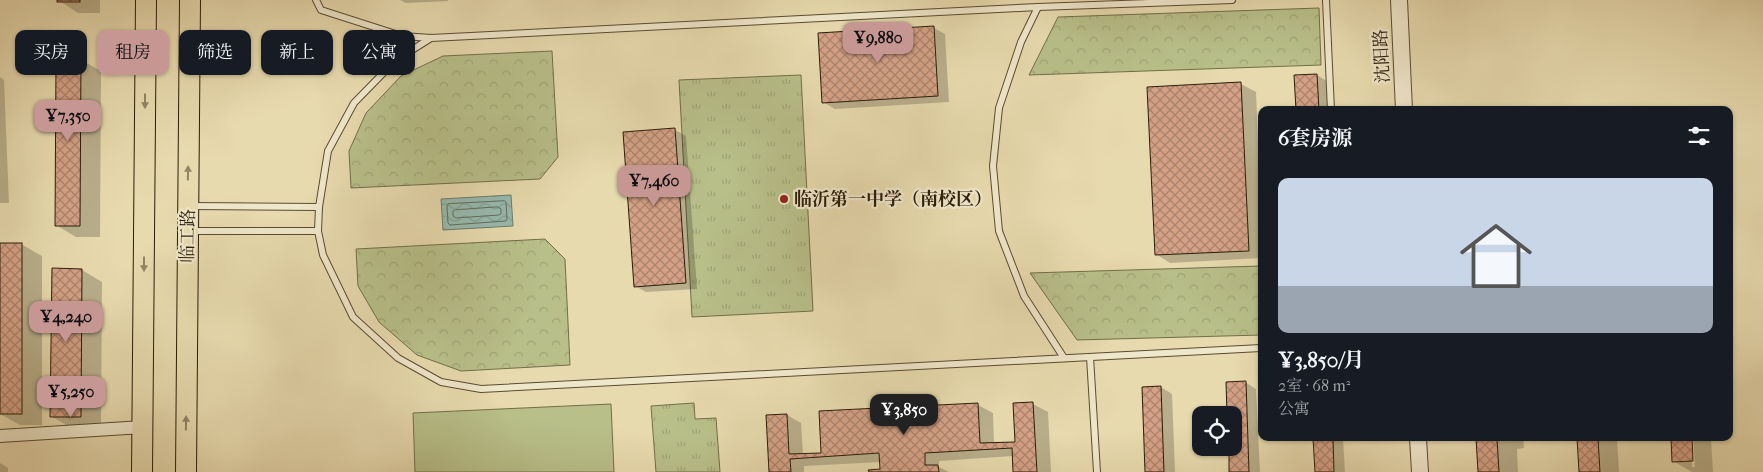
<!DOCTYPE html>
<html lang="zh">
<meta charset="utf-8">
<style>
:root{--surface:#171b24;--page:#242831;--text:#f1f3f6;--muted:#9ea1a6;--line:#363941;--accent:#c59692}
body{margin:0;font-family:"IM FELL French Canon","Noto Serif SC",serif;background:var(--page);color:var(--text);height:100vh;display:flex;flex-direction:column;font-size:19px;white-space:nowrap}
*{box-sizing:border-box;margin:0}
p{font-size:16px;color:var(--muted)}
.icon{flex:none;width:28px;height:28px;fill:none;stroke:currentColor;stroke-width:2;stroke-linecap:round;stroke-linejoin:round}
.map{position:relative;flex:1;overflow:hidden}
.panel{position:absolute;left:1258px;top:106px;width:475px;height:335px;display:flex;flex-direction:column;background:var(--surface);border-radius:10px;box-shadow:0 1px 4px #0004}
.panel>*{flex:none}
.top-card{position:absolute;left:15px;top:30px;width:475px;height:45px;display:flex;gap:10px}
.tools{position:absolute;left:1192px;top:406px;display:grid;gap:10px}
.tools a{display:grid;place-items:center;width:50px;height:50px;border-radius:10px;background:var(--surface);box-shadow:0 1px 4px #0004;font-size:25px}
.price{position:absolute;translate:-50% -42px;padding:0 11px;border-radius:10px;background:var(--accent);color:#111;font-size:16px;line-height:32px;filter:drop-shadow(0 1px 2px #0008)}
.price::after{content:'';position:absolute;left:50%;top:30px;width:15px;height:11px;margin-left:-8px;background:inherit;clip-path:polygon(0 0,100% 0,50% 100%)}
.price.selected{background:#222;color:#fff}
ul{padding:0;list-style:none}
li{display:grid;align-content:center;gap:10px;height:265px;padding:0 20px}
li+li{border-top:1px solid var(--line)}
li span{display:grid;place-items:center;height:155px;border-radius:10px;color:#555}
li>.icon{margin-inline-start:auto}
span .icon{width:90px;height:90px;fill:#fffc;stroke-width:1}
li b{font-size:21px}
h2{display:flex;justify-content:space-between;align-items:center;height:60px;padding:0 20px;font-size:21px}
.chip{padding:0 18px;border-radius:10px;background:var(--surface);box-shadow:0 1px 4px #0004;font-size:18px;line-height:45px}
.chip.selected{background:var(--accent);color:#111}
.map>svg:first-child{display:block}
.grass{fill:url(#grass-tufts);stroke:#726e49}
.park{fill:url(#park-crowns);stroke:#726e49}
.garden{fill:#b8bf89;stroke:#726e49}
.water{fill:url(#water-waves);stroke:#6c7b6d}
.shadow{fill:#0003}
.lines{fill:none;stroke-linecap:round;stroke-linejoin:round}
.shore{stroke:#616c5c;stroke-width:1}
.building{fill:url(#building-cross-hatch);stroke:#2b1d09}
.service-casing{stroke:#5a4c32;stroke-width:8}
.minor-casing{stroke:#5a4c32;stroke-width:14}
.tertiary-casing{stroke:#5a4c32;stroke-width:18}
.primary-casing{stroke:#2b1d09;stroke-width:22}
.service{stroke:#efe7ca;stroke-width:6}
.minor{stroke:#efe7ca;stroke-width:12}
.tertiary{stroke:#efe7ca;stroke-width:16}
.primary{stroke:#e7daae;stroke-width:20}
.oneway{fill:#928564}
.poi-dot{fill:#8f2418;stroke:#efe7ca;stroke-width:2}
.labels{text-anchor:middle;dominant-baseline:central;stroke-width:4.5;stroke-linejoin:round;paint-order:stroke}
.street-label{font-size:18px;fill:#2b1d09;stroke:#efe7ca}
.poi-label{font-size:18px;font-weight:bold;fill:#2b1d09;stroke:#efe7ca;text-anchor:start}
</style>
<div class="map">
<svg width="1763" height="472" viewBox="0 0 1763 472">
<defs>
<pattern id="grass-tufts" width="24" height="20" patternUnits="userSpaceOnUse" patternTransform="scale(1.25)"><rect width="24" height="20" fill="#b8bf89"/><path d="M3 7l-1-3M5 7V3M7 7l1-3M15 17l-1-3M17 17v-4M19 17l1-3" fill="none" stroke="#9ea475"/></pattern>
<pattern id="park-crowns" width="20" height="18" patternUnits="userSpaceOnUse" patternTransform="scale(1.25)"><rect width="20" height="18" fill="#b8bf89"/><path d="M2 6a3 3 0 1 1 6 0M12 15a3 3 0 1 1 6 0" fill="none" stroke="#9ea475"/></pattern>
<pattern id="water-waves" width="16" height="10" patternUnits="userSpaceOnUse" patternTransform="scale(1.25)"><rect width="16" height="10" fill="#97baaf"/><path d="M0 5q4-4 8 0t8 0" fill="none" stroke="#829f95"/></pattern>
<pattern id="building-cross-hatch" width="8" height="8" patternUnits="userSpaceOnUse" patternTransform="scale(1.25)"><rect width="8" height="8" fill="#d4a186"/><path d="M0 0l8 8M0 8l8-8" fill="none" stroke="#ac836c"/></pattern>
</defs>
<rect width="100%" height="100%" fill="#e7daae"/>
<filter id="stains"><feTurbulence type="fractalNoise" baseFrequency=".004" numOctaves="4"/><feColorMatrix values="0 0 0 0 .2 0 0 0 0 .09 0 0 0 0 .02 0 0 0 .5 -.17"/></filter>
<radialGradient id="worn" r=".72"><stop offset=".6" stop-color="#630" stop-opacity="0"/><stop offset="1" stop-color="#630" stop-opacity=".3"/></radialGradient>
<g class="grass">
<polygon points="801,75 813,311 692,317 679,80"/>
<polygon points="694,403 695,419 716,418 720,472 656,472 651,406"/>
</g>
<g class="park">
<polygon points="1319,8 1321,65 1029,75 1058,17"/>
<polygon points="552,51 558,157 540,179 351,188 349,151 366,113 401,76 443,56"/>
<polygon points="545,239 565,259 570,365 461,371 417,355 379,322 358,286 356,249"/>
<polygon points="1261,266 1261,335 1077,340 1030,273"/>
</g>
<polygon class="garden" points="611,404 614,472 415,472 413,413"/>
<polygon class="water" points="511,195 513,226 443,230 441,199"/>
<g class="shadow">
<polygon points="58,0 100,0 100,13 78,13"/>
<polygon points="400,0 448,0 448,1 406,3"/>
<polygon points="934,28 945,34 949,102 835,109 823,102"/>
<polygon points="81,60 101,71 100,237 76,237 56,225"/>
<polygon points="1317,75 1328,82 1329,110 1297,110"/>
<polygon points="0,77 4,80 9,203 0,203"/>
<polygon points="1241,84 1256,92 1261,217 1261,258 1170,263 1156,254"/>
<polygon points="675,130 686,136 697,289 646,292 635,286"/>
<polygon points="0,244 21,244 42,256 42,425 20,425 0,414"/>
<polygon points="82,270 102,282 101,428 71,428 51,416"/>
<polygon points="1245,382 1256,389 1260,472 1231,472 1230,448 1234,448 1234,415 1229,415"/>
<polygon points="1161,387 1172,394 1175,472 1146,472"/>
<polygon points="1033,404 1048,412 1051,472 1014,472 1013,456 939,461 939,467 949,472 870,472 881,470 881,462 804,466 804,472 770,472 787,415 801,423 803,455 823,454 821,413 978,405 993,413 994,444 1016,443"/>
<polygon points="1315,438 1343,438 1345,472 1316,472"/>
<polygon points="1477,438 1523,438 1524,448 1517,449 1518,472 1479,472"/>
<polygon points="1578,438 1617,438 1619,472 1580,472"/>
<polygon points="1672,438 1691,438 1692,467 1695,467 1693,438 1711,438 1713,472 1692,472 1673,461"/>
<polygon points="0,463 8,468 8,472 0,472"/>
</g>
<g class="lines">
<g class="shore">
<polygon points="505,201 506,202 507,219 506,221 450,225 448,223 447,206 448,204"/>
<polygon points="498,207 501,209 501,214 499,215 456,218 453,216 453,211 455,210"/>
</g>
</g>
<g class="building">
<rect x="57" y="0" width="23" height="2"/>
<polygon points="934,26 938,96 822,103 818,33"/>
<polygon points="56,58 81,58 80,226 55,226"/>
<polygon points="1317,74 1319,110 1296,110 1294,75"/>
<polygon points="1241,82 1249,251 1155,255 1147,87"/>
<polygon points="675,128 686,283 634,287 623,132"/>
<rect x="0" y="243" width="22" height="171"/>
<polygon points="52,268 82,269 81,417 50,417"/>
<polygon points="1246,381 1249,472 1229,472 1229,448 1234,448 1234,415 1227,415 1226,382"/>
<polygon points="1161,386 1164,472 1145,472 1142,387"/>
<polygon points="1033,402 1037,472 1013,472 1012,448 925,453 925,465 938,465 939,472 869,472 868,470 880,469 879,453 790,459 791,472 769,472 766,415 787,414 789,454 821,453 819,411 978,403 980,443 1015,442 1013,403"/>
<polygon points="1313,438 1333,438 1334,472 1315,472"/>
<polygon points="1476,438 1501,438 1497,438 1499,472 1478,472"/>
<polygon points="1577,438 1598,438 1600,472 1579,472"/>
<polygon points="1671,438 1692,438 1693,461 1672,462"/>
</g>
<g class="lines">
<g class="service-casing">
<g id="service">
<polyline points="316,0 321,10 402,36 431,38 1038,7 1232,0"/>
<polyline points="1326,0 1331,110"/>
<polyline points="1038,7 1021,42 999,108 993,166 999,231 1024,296 1064,358"/>
<polyline points="431,38 396,60 354,103 328,151 319,207 318,231 323,255 353,317 398,358 441,382 481,389 1261,348"/>
<polyline points="190,206 319,207"/>
<polyline points="189,231 318,231"/>
<polyline points="1090,357 1097,472"/>
</g>
</g>
<g class="minor-casing">
<polyline id="minor" points="0,436 143,427"/>
</g>
<g class="tertiary-casing">
<g id="tertiary">
<polyline points="1399,0 1404,110"/>
<polyline points="1418,438 1420,472"/>
</g>
</g>
<g class="primary-casing">
<g id="primary">
<polyline points="142,472 146,0"/>
<polyline points="186,472 190,0"/>
</g>
</g>
<use href="#service" class="service"/>
<use href="#minor" class="minor"/>
<use href="#tertiary" class="tertiary"/>
<use href="#primary" class="primary"/>
</g>
<defs><path id="oneway-solid" d="M-6-.8H1V-3.2L6.5 0L1 3.2V.8H-6Z" transform="scale(1.25)"/></defs>
<g class="oneway">
<use href="#oneway-solid" transform="translate(145 101) rotate(90)"/>
<use href="#oneway-solid" transform="translate(188 173) rotate(-89)"/>
<use href="#oneway-solid" transform="translate(144 264) rotate(90)"/>
<use href="#oneway-solid" transform="translate(186 423) rotate(-89)"/>
</g>
<circle class="poi-dot" cx="784" cy="199" r="5"/>
<g class="labels">
<g class="street-label">
<text transform="translate(1382 56) rotate(-93)">沈阳路</text>
<text transform="translate(188 236) rotate(-89)">临工路</text>
</g>
<g class="poi-label">
<text x="794" y="199">临沂第一中学（南校区）</text>
</g>
</g>
<rect width="100%" height="100%" filter="url(#stains)"/>
<rect width="100%" height="100%" fill="url(#worn)"/>
</svg>
<div class="tools">
<a><svg class="icon" aria-label="locate" viewBox="0 0 24 24"><circle cx="12" cy="12" r="6"/><path d="M12 2v4M12 18v4M2 12h4M18 12h4"/></svg></a>
</div>
<b class="price" style="left:878px;top:64px">¥9,880</b>
<b class="price" style="left:68px;top:142px">¥7,350</b>
<b class="price" style="left:654px;top:207px">¥7,460</b>
<b class="price" style="left:66px;top:343px">¥4,240</b>
<b class="price" style="left:71px;top:418px">¥5,250</b>
<b class="price selected" style="left:904px;top:436px">¥3,850</b>
<div class="top-card">
<a class="chip">买房</a>
<a class="chip selected">租房</a>
<a class="chip">筛选</a>
<a class="chip">新上</a>
<a class="chip">公寓</a>
</div>
<section class="panel">
<h2>6套房源<svg class="icon" aria-label="filters" viewBox="0 0 24 24"><path d="M4 7h16M4 17h16"/><circle cx="9" cy="7" r="2"/><circle cx="15" cy="17" r="2"/></svg></h2>
<ul>
<li><span style="background:linear-gradient(#c9d6e8 70%,#9aa5b1 0)"><svg class="icon" aria-label="home" viewBox="0 0 24 24"><path d="M3 11l9-7 9 7M6 9v11h12V9"/></svg></span><div><b>¥3,850/月</b><p>2室 · 68 m²</p><p>公寓</p></div></li>
</ul>
</section>
</div>
